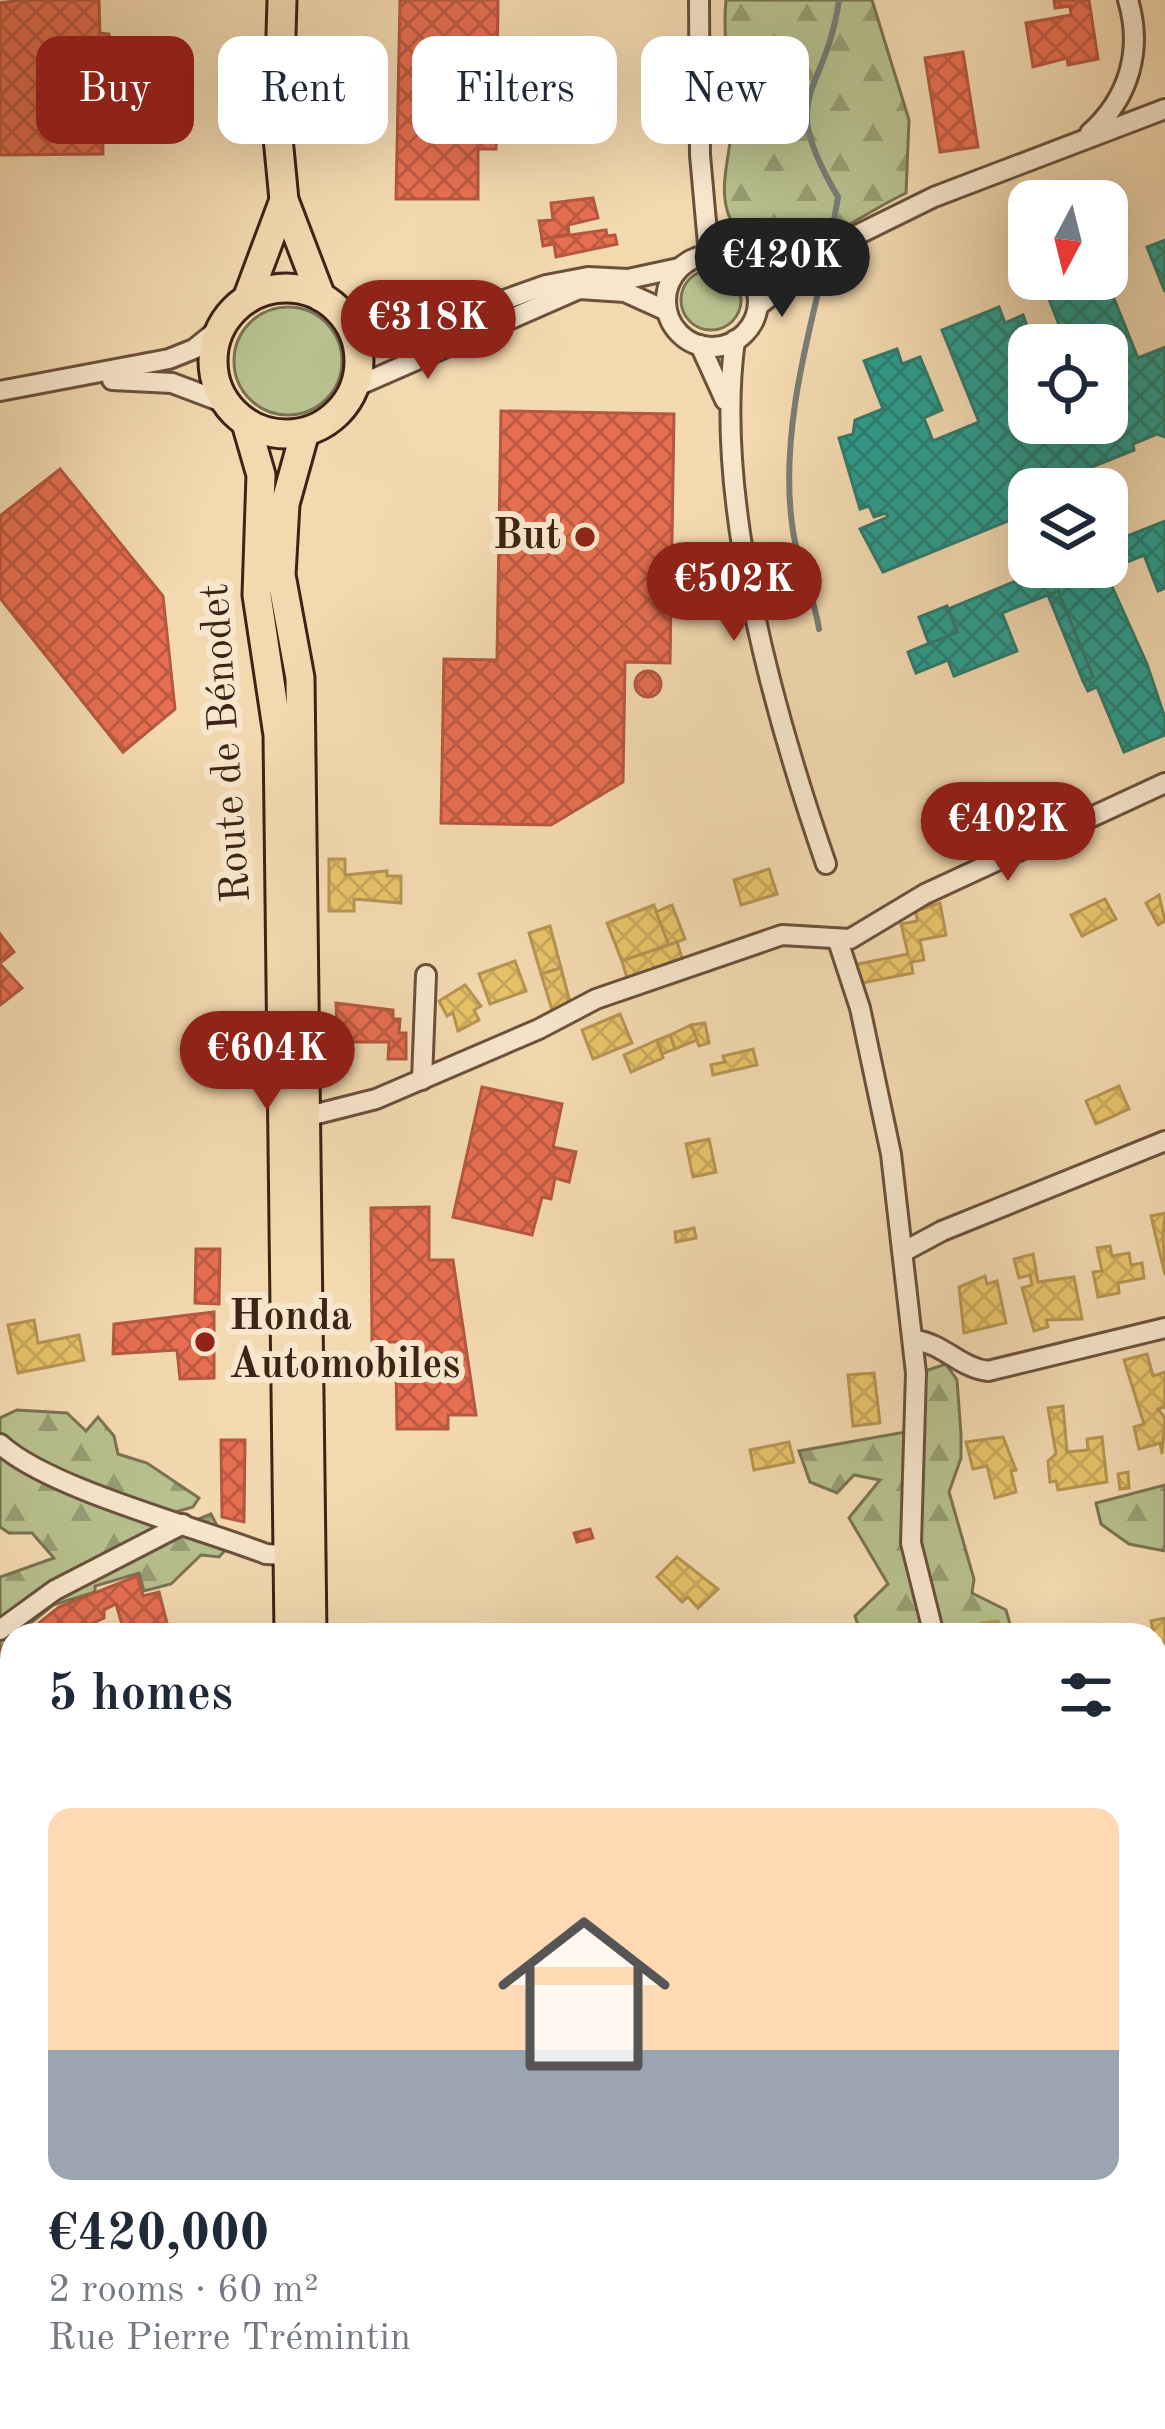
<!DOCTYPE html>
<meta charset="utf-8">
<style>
:root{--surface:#fff;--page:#f2f2f3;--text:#1f2937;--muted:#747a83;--accent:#8f2418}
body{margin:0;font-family:"Old Standard TT",serif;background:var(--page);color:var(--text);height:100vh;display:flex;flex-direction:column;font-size:45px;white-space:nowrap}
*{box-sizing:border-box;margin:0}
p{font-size:39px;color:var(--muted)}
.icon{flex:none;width:66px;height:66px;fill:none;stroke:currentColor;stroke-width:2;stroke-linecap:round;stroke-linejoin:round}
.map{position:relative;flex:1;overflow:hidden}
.sheet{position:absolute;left:0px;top:1623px;width:1167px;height:807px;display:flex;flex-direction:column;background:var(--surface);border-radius:36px 36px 0 0;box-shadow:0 12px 48px #0002}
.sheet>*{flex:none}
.guide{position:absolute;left:36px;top:36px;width:1095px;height:108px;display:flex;gap:24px}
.needle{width:78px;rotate:187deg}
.controls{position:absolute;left:1008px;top:180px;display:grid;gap:24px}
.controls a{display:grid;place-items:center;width:120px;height:120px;border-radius:24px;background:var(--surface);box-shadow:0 12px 48px #0002;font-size:60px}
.price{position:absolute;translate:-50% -102px;padding:0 27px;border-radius:42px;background:var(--accent);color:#fff;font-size:39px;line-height:78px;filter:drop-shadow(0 3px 6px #0008)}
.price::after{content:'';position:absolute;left:50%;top:72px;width:36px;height:27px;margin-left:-18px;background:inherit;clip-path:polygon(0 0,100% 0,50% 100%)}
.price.active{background:#222;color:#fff}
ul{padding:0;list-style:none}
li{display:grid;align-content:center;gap:24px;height:636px;padding:0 48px}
li span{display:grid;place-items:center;height:372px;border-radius:24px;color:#555}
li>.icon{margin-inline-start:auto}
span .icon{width:216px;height:216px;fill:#fffc;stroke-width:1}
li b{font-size:51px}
h2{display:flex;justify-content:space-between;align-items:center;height:144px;padding:0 48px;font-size:51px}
.chip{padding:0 42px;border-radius:24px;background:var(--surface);box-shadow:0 12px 48px #0002;font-size:42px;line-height:108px}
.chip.active{background:var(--accent);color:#fff}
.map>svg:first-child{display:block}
.green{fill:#b7c08e;stroke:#7a7252;stroke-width:3}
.forest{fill:url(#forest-firs);stroke:#7a7252;stroke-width:3}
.homes{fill:url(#homes-cross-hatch);stroke:#b69451;stroke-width:3}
.shops{fill:url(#shops-cross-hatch);stroke:#b4583f;stroke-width:3}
.schools{fill:url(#schools-cross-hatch);stroke:#30796b;stroke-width:3}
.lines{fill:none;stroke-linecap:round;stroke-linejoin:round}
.stream{stroke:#787d75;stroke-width:6}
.street-casing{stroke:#6b513c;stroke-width:24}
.primary-casing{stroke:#3e2416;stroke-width:33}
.street{stroke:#f7e6cc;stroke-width:18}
.primary{stroke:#f3d9b0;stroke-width:27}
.poi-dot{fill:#8f2418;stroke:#f7e6cc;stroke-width:4.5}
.labels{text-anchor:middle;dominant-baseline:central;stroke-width:12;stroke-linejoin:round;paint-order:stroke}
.poi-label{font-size:42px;font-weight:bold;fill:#3e2416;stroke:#f7e6cc;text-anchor:end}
.street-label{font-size:42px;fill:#3e2416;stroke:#f7e6cc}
</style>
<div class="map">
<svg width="1165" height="2429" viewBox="0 0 1165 2429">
<defs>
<pattern id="forest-firs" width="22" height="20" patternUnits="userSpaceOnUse" patternTransform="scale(3)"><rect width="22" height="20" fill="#b7c08e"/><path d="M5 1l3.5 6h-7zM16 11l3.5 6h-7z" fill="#969c73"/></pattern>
<pattern id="homes-cross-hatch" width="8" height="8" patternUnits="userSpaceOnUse" patternTransform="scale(3)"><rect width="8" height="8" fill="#e9c46a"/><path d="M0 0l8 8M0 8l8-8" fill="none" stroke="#c9a85b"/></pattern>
<pattern id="shops-cross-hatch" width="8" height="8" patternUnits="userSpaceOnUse" patternTransform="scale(3)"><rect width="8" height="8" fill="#e76f51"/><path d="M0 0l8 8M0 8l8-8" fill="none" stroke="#bd5b42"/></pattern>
<pattern id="schools-cross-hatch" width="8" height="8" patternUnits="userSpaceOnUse" patternTransform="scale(3)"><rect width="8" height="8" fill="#2a9d8f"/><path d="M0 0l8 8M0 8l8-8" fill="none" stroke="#258074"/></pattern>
</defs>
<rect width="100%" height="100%" fill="#f3d9b0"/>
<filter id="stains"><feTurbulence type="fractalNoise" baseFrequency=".00167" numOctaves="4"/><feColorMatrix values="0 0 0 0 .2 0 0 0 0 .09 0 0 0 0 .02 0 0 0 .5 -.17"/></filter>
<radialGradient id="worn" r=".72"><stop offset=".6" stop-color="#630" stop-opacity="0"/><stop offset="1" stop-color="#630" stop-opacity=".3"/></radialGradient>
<g class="green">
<circle cx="711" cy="300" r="30"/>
<circle cx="288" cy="361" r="54"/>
<polygon points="1155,1910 1165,1917 1165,2429 1048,2429 1045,2418 1155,2418"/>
</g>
<g class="forest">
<path d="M726,0h146l37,120 -3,73c-80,39 -83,69 -175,28 -16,-34 2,-69 1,-105 -1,-40 -10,-75 -6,-116z"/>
<polygon points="946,1364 957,1380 961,1434 961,1458 949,1492 974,1579 972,1593 1006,1610 1013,1635 861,1635 855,1616 888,1584 849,1518 880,1480 854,1475 837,1493 810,1482 799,1451 911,1431 925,1371"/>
<polygon points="17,1410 67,1413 86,1431 98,1417 114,1436 118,1454 147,1463 199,1498 193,1507 165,1515 194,1521 211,1514 228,1547 219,1557 201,1555 171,1584 144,1591 139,1573 95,1586 95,1592 53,1605 0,1648 0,1577 54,1558 32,1533 9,1533 0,1527 0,1418"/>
<polygon points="1165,1485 1165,1551 1129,1544 1101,1524 1096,1503"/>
<polygon points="0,1668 12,1682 12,1800 0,1808"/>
<polygon points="1165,1733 1165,1918 1155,1910 1155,1740"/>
<polygon points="0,2001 12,2001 12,2054 0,2058"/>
<polygon points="519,2418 715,2418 710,2429 504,2429"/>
<polygon points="893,2418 1045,2418 1048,2429 889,2429 898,2421"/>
</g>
<g class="homes">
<polygon points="329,859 345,859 345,875 387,871 387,876 401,876 401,903 354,899 354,911 329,911"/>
<polygon points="769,869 777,894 741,905 734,880"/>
<polygon points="1159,895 1165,921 1158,925 1146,903"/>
<polygon points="1105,899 1116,919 1082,936 1071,915"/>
<polygon points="940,903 946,935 920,940 924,960 911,962 913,973 857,984 853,965 908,954 901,924 917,921 916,911"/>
<polygon points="654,905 669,945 622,961 607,923"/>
<polygon points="672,905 685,939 669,945 656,912"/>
<polygon points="550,926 561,968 541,974 529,933"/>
<polygon points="677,942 682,958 628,981 622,961"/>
<polygon points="515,961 526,991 490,1004 479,974"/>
<polygon points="561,968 571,1006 553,1013 541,974"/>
<polygon points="465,985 481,1006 474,1010 479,1020 458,1031 453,1013 447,1016 439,1001"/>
<polygon points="620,1014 632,1043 593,1059 582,1030"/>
<polygon points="705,1023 709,1043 699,1046 691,1025"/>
<polygon points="691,1025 697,1040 675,1049 670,1035"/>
<polygon points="670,1035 675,1049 662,1054 657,1040"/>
<polygon points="657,1040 663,1058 631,1072 624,1055"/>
<polygon points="753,1049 757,1065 713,1075 711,1065 725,1062 723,1056"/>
<polygon points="1119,1086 1129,1109 1096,1124 1086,1101"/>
<polygon points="709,1139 716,1172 693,1177 686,1144"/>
<polygon points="1165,1213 1163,1236 1165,1275 1151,1216"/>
<polygon points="694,1228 696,1238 676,1242 675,1232"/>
<polygon points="1110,1246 1112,1256 1129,1253 1131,1265 1142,1263 1144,1278 1118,1283 1119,1293 1098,1297 1093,1272 1102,1271 1097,1248"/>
<polygon points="1033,1254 1038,1282 1074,1277 1082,1319 1046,1320 1048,1327 1034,1331 1022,1288 1032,1285 1030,1275 1019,1278 1014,1259"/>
<polygon points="985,1276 987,1284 997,1281 1006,1323 964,1333 959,1287"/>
<polygon points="34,1320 38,1343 79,1335 84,1360 18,1373 8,1325"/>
<polygon points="1147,1354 1153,1376 1165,1372 1165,1407 1158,1409 1165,1418 1162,1454 1160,1443 1139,1449 1134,1427 1144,1424 1124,1360"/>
<polygon points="874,1373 880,1423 853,1426 848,1375"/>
<polygon points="1063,1406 1067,1452 1088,1450 1087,1439 1102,1437 1107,1482 1058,1490 1056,1481 1050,1482 1048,1461 1056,1454 1048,1408"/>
<polygon points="1003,1437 1016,1470 1011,1471 1016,1492 995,1498 987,1466 973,1469 966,1442"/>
<polygon points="789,1442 794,1462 754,1470 750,1450"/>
<polygon points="1128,1472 1129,1488 1120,1489 1118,1474"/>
<polygon points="677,1557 718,1589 698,1608 688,1597 682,1602 657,1577"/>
<polygon points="1165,1618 1165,1643 1156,1645 1151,1621"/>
<polygon points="998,1621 1001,1635 984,1635 982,1623"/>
<polygon points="12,1965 12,1991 8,1993 1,1969"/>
<polygon points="10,2088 12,2111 0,2114 0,2091"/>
<polygon points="12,2191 12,2215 9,2216 3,2193"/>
<polygon points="12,2263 12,2287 4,2289 0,2271"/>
<polygon points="12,2347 12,2375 6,2377 0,2350"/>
<polygon points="105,2418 115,2418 119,2429 82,2429"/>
<polygon points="115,2418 152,2418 155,2429 119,2429"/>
<polygon points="227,2418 256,2418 259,2428 230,2429"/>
</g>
<g class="shops">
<polygon points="23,0 99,0 103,154 0,155 0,3"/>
<polygon points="400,0 498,0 496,149 478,149 478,199 396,199"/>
<polygon points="1054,0 1089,0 1098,59 1068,65 1067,58 1033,67 1026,23 1071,15 1070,6 1055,8"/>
<polygon points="99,33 109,34 110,75 100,75"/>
<polygon points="963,52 978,147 940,152 925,58"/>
<polygon points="593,198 598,218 568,225 569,234 542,239 539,221 553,220 551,203"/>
<polygon points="606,230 607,236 615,235 617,244 556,257 554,244 543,246 542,239"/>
<polygon points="501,411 674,414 670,663 625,662 623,782 551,825 441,823 444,659 497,660"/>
<polygon points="60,469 163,596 175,709 123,752 0,598 0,516"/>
<circle cx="648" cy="684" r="13"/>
<polygon points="0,934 14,952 0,963"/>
<polygon points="0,964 22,988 0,1005"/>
<polygon points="336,1003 393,1010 393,1019 400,1019 399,1033 406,1033 406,1059 388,1059 389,1042 346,1042 345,1030 337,1030"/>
<polygon points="482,1087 562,1104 553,1147 576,1152 569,1182 555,1178 551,1199 542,1197 532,1235 453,1217"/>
<polygon points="429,1207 429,1260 453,1260 476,1415 448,1415 448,1429 397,1429 396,1358 401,1358 401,1342 372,1342 371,1208"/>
<polygon points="196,1249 220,1249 219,1304 195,1303"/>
<polygon points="214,1312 214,1378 180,1379 177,1350 113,1354 114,1324"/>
<polygon points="221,1440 245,1440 244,1522 222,1517"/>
<polygon points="590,1529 593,1538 577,1542 574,1533"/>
<polygon points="137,1576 143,1596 159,1592 167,1623 162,1624 165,1635 125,1635 116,1604 104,1610 104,1618 65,1635 24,1635 59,1607"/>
<polygon points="12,1640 12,1676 0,1662 0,1649"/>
<polygon points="393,2423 411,2429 371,2429"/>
</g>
<g class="schools">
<polygon points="1165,240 1165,292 1147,247"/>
<polygon points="1069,279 1106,279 1138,358 1165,347 1165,437 1157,434 1133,444 1134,450 1067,477 1072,489 1029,489 1029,544 1018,517 883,572 860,529 888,517 886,513 874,517 869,506 860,509 839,438 853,434 855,420 883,409 864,361 897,349 902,364 920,357 942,410 924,418 933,441 979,422 942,330 999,307 1005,323 1023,315 1034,345 1029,345 1029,423 1107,423 1107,345 1067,345 1045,289"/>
<polygon points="1165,521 1165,588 1158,591 1144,555 1105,571 1147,664 1165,718 1165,735 1124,752 1097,687 1088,691 1083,681 1093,677 1058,591 1002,613 1017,651 954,676 948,660 916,673 908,652 957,632 948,609 1040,571 1038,567 1107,567 1107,544"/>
<polygon points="1058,591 1093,677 1083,681 1048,595"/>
<polygon points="947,606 957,632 929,644 919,617"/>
</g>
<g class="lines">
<g class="stream">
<path d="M830,243l8,-46c-63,-106 -13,-98 1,-197"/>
<path d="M819,629c-5,-34 -21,-64 -26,-98 -14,-90 13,-189 34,-275"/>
</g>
<g class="street-casing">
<g id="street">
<polyline points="699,0 700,155 709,255"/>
<path d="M1090,133c39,-35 53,-83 38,-133"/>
<circle cx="712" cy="301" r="46"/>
<polyline points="740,264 798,264 934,197 1165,109"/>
<polyline points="758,306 815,261"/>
<polyline points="341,313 426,328 546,285 588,277 628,279 679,268"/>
<path d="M735,340c-22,158 39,374 91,524"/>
<polyline points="700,345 725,400"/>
<polyline points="112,380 172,383 225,403"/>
<polyline points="355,387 579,289 625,292 667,311"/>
<polyline points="0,391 169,359 194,349 220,328"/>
<polyline points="838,941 860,1008 891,1154 916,1373 911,1543 934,1635"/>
<polyline points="422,1080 426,975"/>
<polyline points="305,1117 376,1099 539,1029 596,999 782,935 850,939 925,894 1165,783"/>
<polyline points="903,1252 942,1231 1165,1141"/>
<path d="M914,1340c29,3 46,28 74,31l177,-43"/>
<path d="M0,1444c49,45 197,83 266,110l18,1 8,8"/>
<polyline points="0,1630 55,1590 183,1524"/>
<polyline points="1155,1879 1165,1875"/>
<polyline points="0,2149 12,2146"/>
<polyline points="192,2418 195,2429"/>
<polyline points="1006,2418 1009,2429"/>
<polyline points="32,2429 36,2418"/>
</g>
</g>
<g class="primary-casing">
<g id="primary">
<polyline points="282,0 278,138 284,200 321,297"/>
<circle cx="286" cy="361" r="73"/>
<polyline points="247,299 284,200"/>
<polyline points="246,423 261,475 257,595 278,735 289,1635"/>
<polyline points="305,432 285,504 281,575 300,678 312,1635"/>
<polyline points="460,2418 464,2429"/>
<polyline points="484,2418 487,2429"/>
</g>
</g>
<use href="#street" class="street"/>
<use href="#primary" class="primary"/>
</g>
<g class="poi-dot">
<circle cx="585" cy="537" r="12"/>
<circle cx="205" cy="1342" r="12"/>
</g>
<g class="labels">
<g class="poi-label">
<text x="561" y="537">But</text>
<text x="229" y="1318" text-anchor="start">Honda<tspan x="229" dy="48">Automobiles</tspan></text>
</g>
<g class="street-label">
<text transform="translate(227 743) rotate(-94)">Route de Bénodet</text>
</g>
</g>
<rect width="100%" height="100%" filter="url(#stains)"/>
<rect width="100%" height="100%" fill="url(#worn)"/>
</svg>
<div class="controls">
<a><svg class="needle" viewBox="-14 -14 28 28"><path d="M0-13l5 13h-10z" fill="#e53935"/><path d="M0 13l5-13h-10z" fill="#747a83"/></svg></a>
<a><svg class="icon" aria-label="locate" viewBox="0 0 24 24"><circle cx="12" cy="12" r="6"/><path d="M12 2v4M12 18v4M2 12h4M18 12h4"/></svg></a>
<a><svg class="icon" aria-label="layers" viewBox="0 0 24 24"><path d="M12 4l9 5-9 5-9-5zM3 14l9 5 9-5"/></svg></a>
</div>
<b class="price active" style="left:782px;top:320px">€420K</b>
<b class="price" style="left:428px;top:382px">€318K</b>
<b class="price" style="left:734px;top:644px">€502K</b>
<b class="price" style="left:1008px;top:884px">€402K</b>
<b class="price" style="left:267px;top:1113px">€604K</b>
<div class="guide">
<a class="chip active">Buy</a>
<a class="chip">Rent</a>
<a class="chip">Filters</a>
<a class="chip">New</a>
</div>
<section class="sheet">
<h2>5 homes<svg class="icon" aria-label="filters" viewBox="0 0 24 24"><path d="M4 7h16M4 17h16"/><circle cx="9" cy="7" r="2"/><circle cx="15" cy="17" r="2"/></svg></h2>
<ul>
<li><span style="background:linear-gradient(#ffd9b3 65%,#9aa5b1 0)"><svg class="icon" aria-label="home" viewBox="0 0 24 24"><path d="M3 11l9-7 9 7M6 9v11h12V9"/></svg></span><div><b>€420,000</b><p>2 rooms · 60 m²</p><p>Rue Pierre Trémintin</p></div></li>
</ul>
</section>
</div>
